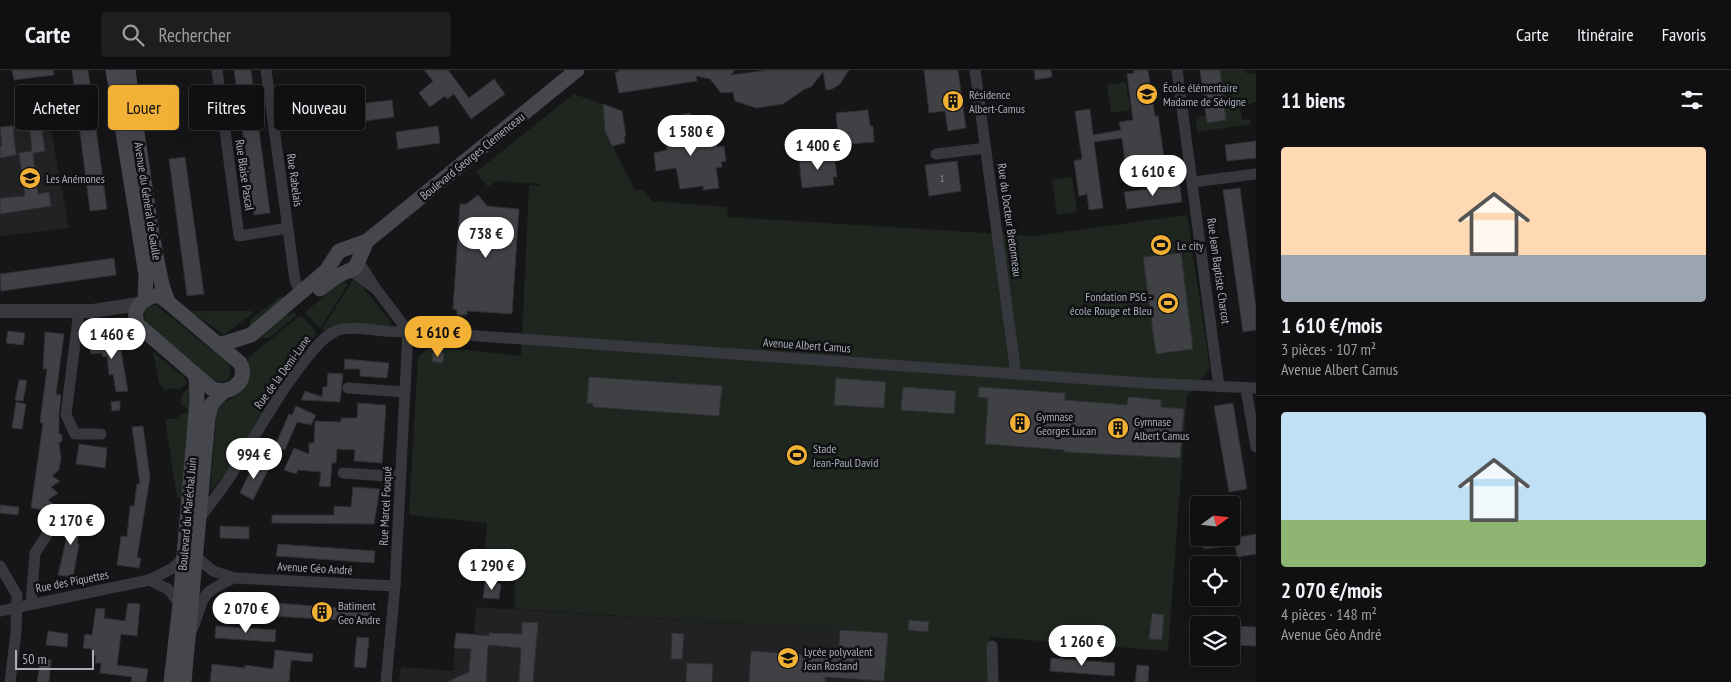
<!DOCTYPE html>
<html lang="fr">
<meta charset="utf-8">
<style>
:root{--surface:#101012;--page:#1e1e20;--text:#f1f3f6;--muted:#9c9d9f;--line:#303032;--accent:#f2b134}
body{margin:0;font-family:"PT Sans Narrow",sans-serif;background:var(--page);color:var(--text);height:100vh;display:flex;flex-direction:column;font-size:19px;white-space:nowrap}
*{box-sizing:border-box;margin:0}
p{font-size:16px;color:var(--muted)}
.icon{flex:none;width:28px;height:28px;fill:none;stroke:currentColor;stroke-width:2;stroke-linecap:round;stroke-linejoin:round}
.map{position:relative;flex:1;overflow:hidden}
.details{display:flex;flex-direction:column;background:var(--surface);width:475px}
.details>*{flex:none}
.banner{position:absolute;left:15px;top:15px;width:475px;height:45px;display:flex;gap:10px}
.needle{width:32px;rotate:75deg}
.buttons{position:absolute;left:1190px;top:426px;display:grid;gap:10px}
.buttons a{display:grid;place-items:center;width:50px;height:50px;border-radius:5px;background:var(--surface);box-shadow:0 5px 20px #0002,0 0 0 1px var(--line);font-size:25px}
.scale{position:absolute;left:15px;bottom:12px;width:79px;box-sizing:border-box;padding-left:5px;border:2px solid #a8adb8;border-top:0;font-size:14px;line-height:18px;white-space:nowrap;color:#a8adb8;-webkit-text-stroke:4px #111113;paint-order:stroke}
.price{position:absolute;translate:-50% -42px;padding:0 11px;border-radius:18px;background:#fff;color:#222;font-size:16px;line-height:32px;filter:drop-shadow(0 1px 2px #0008)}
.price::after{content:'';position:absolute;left:50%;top:30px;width:15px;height:11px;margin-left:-8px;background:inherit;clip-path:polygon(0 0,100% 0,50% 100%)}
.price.on{background:var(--accent);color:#111}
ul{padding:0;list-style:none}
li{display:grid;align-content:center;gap:10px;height:265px;padding:0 25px}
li+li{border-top:1px solid var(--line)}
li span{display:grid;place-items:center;height:155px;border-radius:5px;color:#555}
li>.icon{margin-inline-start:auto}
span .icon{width:90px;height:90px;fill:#fffc;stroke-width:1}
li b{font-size:21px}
h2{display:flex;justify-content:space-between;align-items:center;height:60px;padding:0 25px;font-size:21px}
.tag{padding:0 18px;border-radius:5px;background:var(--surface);box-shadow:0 5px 20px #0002,0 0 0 1px var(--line);font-size:18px;line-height:45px}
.tag.on{background:var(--accent);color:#111}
header{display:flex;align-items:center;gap:30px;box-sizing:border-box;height:70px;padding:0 25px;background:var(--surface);border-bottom:1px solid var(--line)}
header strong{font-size:24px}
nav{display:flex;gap:28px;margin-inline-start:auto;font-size:18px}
.search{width:350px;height:45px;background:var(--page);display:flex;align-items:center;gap:12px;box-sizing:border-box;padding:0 18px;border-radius:5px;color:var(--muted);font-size:19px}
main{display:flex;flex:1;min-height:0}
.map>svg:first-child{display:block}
.built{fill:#222225}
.green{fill:#1e261f}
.building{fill:#404145;stroke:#303034}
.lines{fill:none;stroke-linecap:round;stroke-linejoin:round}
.minor{stroke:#37383d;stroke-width:11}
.tertiary{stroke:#37383d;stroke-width:14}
.secondary{stroke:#45474d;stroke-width:15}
.labels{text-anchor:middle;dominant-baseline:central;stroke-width:5;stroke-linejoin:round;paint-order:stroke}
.number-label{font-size:10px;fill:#8e929b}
.poi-label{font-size:12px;fill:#a8adb8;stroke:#111113;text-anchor:start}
.street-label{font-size:12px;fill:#a8adb8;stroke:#111113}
</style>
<header>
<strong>Carte</strong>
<div class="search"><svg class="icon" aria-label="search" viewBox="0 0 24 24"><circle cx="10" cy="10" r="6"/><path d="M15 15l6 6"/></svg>Rechercher</div>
<nav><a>Carte</a><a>Itinéraire</a><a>Favoris</a></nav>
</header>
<main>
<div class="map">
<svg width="1256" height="612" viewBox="0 0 1256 612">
<rect width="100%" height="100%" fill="#161618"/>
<g class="built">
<polygon points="49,50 69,158 0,166 0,57"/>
<polygon points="476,537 888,563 885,612 399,612 401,597 453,601 456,563 474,564"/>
</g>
<g class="green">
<polygon points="1219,0 1246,0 1247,4 1256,3 1256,32 1240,37 1242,50 1250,49 1251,54 1197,62 1196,47 1206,46 1207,53 1225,50"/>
<polygon points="1126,12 1130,40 1111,43 1107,15"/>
<polygon points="574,24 603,34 605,61 635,120 644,120 652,131 727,137 728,147 1034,166 1187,145 1210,298 1187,325 1168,581 989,567 989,612 885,612 887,563 515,539 515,504 483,499 487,453 409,445 418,287 431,276 521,286 529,115 539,116 539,114 496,111 488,117 476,102"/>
<polygon points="1072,107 1077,142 1057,145 1052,110"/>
<polygon points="353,210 361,215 391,252 390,256 345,253 324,261 322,259"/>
<polygon points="343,211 348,214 320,259 305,242"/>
<polygon points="281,226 286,230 250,259 250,250"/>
<polygon points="156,235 228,293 231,299 228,310 221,312 213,310 145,252 144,241 149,236"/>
<polygon points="191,241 251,241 253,243 224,265"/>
<polygon points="294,242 297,245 269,268 256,268 281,247"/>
<path d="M301,245l16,18 -41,58 -47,78 -19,23 7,-82c8,-11 21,-12 27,-22 6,-10 2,-22 5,-31z"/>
<polygon points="153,282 183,306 187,313 179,320 171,318 165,320 159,313"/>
<polygon points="189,318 189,340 181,335 182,324"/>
<polygon points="185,342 189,344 181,429 177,428 165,349 175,349"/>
</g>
<g class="building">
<polygon points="12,0 53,0 54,5 14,10"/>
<polygon points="72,0 88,0 107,139 90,141"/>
<polygon points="234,0 251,0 270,143 254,145"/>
<polygon points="424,0 448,0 469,28 494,9 505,24 471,49 454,24 447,29 445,26 430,37 419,23 433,11"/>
<polygon points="621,0 735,0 731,5 768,0 849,0 840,14 832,19 826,20 823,2 811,17 805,19 783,34 756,38 735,31 733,22 721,23 710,9 696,6 697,11 619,23 615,3"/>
<polygon points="924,0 958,0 966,58 948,61 945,41 929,43"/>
<polygon points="1034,0 1051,0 1052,7 1035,10"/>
<polygon points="1134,0 1148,0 1155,46 1158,46 1164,87 1125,92 1122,68 1094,72 1103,138 1089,140 1087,124 1079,126 1074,91 1082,89 1075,41 1090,39 1093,65 1121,60 1119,52 1133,50 1127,4 1134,3"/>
<polygon points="1200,0 1220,0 1226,50 1207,53"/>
<polygon points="392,30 394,47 352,53 350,35"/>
<polygon points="603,34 622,41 626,66 624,67 625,73 612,76 605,61"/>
<polygon points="868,40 870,56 873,56 874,72 839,75 836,43"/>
<polygon points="690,43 694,66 707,65 709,74 717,73 717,77 724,76 726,91 721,92 722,97 716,98 719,118 703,120 703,116 680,119 676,98 656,101 654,83 667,80 664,59 681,57 679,45"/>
<polygon points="41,52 45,81 33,83 38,124 49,122 51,136 0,144 0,128 25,126 19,83 32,81 29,54"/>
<polygon points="13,56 16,85 0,88 0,76 2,76 0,57"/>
<polygon points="438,56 440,73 398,79 396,62"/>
<polygon points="1256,71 1256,88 1227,91 1225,75"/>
<polygon points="834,84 837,107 833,107 834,115 802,118 799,89"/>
<polygon points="185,87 204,224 187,226 169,89"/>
<polygon points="957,91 961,121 929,126 925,95"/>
<polygon points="1180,115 1182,132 1127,139 1124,122"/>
<polygon points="1240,118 1256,237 1256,260 1243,262 1223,120"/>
<polygon points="478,125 487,136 519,139 512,244 467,241 467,245 457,245 457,240 453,239 460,134 466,134"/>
<polygon points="1181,183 1193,279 1156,284 1143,187"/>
<polygon points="114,188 116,205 1,221 0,204"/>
<polygon points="8,261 25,263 23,275 6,273"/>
<polygon points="45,262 64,264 56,324 61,325 59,344 59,364 62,364 62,371 59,373 61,388 59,400 52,406 60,411 51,417 58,423 48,430 56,436 52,441 31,438 43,353 40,352 47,299 43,299"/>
<polygon points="108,269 108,270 119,269 128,321 116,322 113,304 109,305 107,286 103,287 102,283 91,284 89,271"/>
<polygon points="433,282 444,283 443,293 432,292"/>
<polygon points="345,289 389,293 387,308 360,306 360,299 344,299"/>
<polygon points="328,303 343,304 340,332 301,330 305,321 322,327 323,317 327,317"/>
<polygon points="589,307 722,316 719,346 593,337 593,334 587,333"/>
<polygon points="836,308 886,312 884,338 834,335"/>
<polygon points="19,310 27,310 23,331 15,330"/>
<polygon points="903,317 956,321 954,344 901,340"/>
<polygon points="979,317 1065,323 1065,330 1127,335 1128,327 1161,330 1161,337 1184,339 1180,388 1064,382 1064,380 985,374 988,328 978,327"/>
<polygon points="120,331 120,340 112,341 111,332"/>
<polygon points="16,332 26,334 22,359 12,358"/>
<polygon points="358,333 386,335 382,393 354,391 355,380 337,379 336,393 332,393 330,417 319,416 321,402 298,400 296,404 284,400 294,378 309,384 309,373 314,373 315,351 341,352 341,348 357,348"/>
<polygon points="1233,333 1247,419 1229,422 1214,336"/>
<polygon points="296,336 316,345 311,355 297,352 285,380 275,376 289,344 292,345"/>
<polygon points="143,356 150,407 137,488 141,488 139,498 117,495 121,466 127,467 130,436 134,436 137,414 140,414 132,357"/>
<polygon points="79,374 107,378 105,398 76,394"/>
<polygon points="255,391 269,398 253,430 240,423"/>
<polygon points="353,417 380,419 374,454 272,453 272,445 334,445 334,436 351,437"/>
<polygon points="0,435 19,437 18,445 0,443"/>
<polygon points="72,444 85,446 84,458 80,457 77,474 79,474 73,507 58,505"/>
<polygon points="220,456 249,457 249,469 220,468"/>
<polygon points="1256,464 1256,484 1237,487 1235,475 1204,479 1203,468 1234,468"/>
<polygon points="278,474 375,481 374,493 276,486"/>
<polygon points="485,512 501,514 499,529 483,528"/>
<polygon points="128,533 140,534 137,566 121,564 117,595 148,599 146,612 131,612 132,607 100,603 101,593 95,593 96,586 92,586 92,579 83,578 85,564 92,565 96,538 105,539 104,548 125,551"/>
<polygon points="274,533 371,540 370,552 272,546"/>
<polygon points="1152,543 1164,545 1162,570 1149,569"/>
<polygon points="909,550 929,552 928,562 908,560"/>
<polygon points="522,552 538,553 533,612 519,612 521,578 488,575 486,612 447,612 469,602 471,579 454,578 456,563 489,566 489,563 522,564"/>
<polygon points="216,556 276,560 275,572 215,568"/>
<polygon points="1231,556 1256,557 1256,576 1231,575"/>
<polygon points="840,560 888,563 884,611 825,607 825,612 749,612 751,581 838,587"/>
<polygon points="48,561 68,564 67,577 46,575"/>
<polygon points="672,563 684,564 682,589 671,589"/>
<polygon points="357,567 369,568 366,598 354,597"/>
<polygon points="275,580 313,584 312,592 291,590 289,612 210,612 212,594 245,598 245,595 273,599"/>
<polygon points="1051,588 1115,593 1114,606 1050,601"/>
<polygon points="41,589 51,590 49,612 37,612"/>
<polygon points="687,593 713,594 712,612 686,612"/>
<polygon points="1137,595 1149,596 1148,612 1135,612"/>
</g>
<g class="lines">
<g class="minor">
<polyline points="217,0 239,166 288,158"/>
<polyline points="266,0 295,210 300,222"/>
<polyline points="975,0 1016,304"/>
<polyline points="1177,0 1219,317"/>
<polyline points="936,84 986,78"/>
<polyline points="1193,112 1256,104"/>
<polyline points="350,200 376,219 358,191"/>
<polyline points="376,219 408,261 1145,313 1256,318"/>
<polyline points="79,241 66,345 75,364 101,364"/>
<polyline points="348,318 405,322"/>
<polyline points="1246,319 1256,377"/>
<polyline points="343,403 400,407"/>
<path d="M199,449c11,-15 24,-31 34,-47 18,-29 74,-130 103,-141 19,-8 50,4 72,0l-13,255 -9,96"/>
<polyline points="196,487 213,501 234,508 395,516"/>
<polyline points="0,496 17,525 16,562 10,612"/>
<polyline points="149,510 168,519 180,534"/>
<polyline points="31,533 35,483 61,443"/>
<polyline points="0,541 149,510 173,498 183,488"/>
<path d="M191,562c16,-35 3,-36 43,-54"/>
<polyline points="992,576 993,612"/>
</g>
<polyline class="tertiary" points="0,241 93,241 139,234"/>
<g class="secondary">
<polyline points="113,0 146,205 145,229"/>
<polyline points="128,0 152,165 162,215 168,232"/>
<polyline points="320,219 337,206 355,198 367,171"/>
<path d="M153,226h7l8,6 72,61c10,19 -12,34 -29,25l-73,-63c-7,-14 2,-24 15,-29z"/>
<polyline points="219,275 251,265 326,201 339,181 367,171 577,0"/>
<polyline points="171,612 180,534 197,330 196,306"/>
<polyline points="184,612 208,348 211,335 223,322"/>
</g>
</g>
<defs>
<g id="school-disc" transform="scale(1.125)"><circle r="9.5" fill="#f2b134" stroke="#111113"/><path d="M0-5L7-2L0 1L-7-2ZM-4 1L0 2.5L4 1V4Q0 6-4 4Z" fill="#111"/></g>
<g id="building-disc" transform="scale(1.125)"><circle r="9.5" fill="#f2b134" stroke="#111113"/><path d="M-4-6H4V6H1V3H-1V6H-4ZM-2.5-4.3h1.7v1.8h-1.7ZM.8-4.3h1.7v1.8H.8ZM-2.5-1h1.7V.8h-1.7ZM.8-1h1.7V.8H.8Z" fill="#111"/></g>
<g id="stadium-disc" transform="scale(1.125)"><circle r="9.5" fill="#f2b134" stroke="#111113"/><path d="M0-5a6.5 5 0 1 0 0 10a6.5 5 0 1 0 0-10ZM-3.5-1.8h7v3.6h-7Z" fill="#111"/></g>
</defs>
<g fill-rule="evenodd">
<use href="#school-disc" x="1147" y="24"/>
<use href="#building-disc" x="953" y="31"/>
<use href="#school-disc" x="30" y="108"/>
<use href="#stadium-disc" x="1161" y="175"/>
<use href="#stadium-disc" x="1168" y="233"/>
<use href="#building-disc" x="1020" y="353"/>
<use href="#building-disc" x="1118" y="358"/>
<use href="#stadium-disc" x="797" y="385"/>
<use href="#building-disc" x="322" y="542"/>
<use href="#school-disc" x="788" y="588"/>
</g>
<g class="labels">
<g class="number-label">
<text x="942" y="108">1</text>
</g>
<g class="poi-label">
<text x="1163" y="17">École élémentaire<tspan x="1163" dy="14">Madame de Sévigne</tspan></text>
<text x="969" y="24">Résidence<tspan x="969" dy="14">Albert-Camus</tspan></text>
<text x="46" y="108">Les Anémones</text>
<text x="1177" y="175">Le city</text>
<text x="1152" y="226" text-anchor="end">Fondation PSG -<tspan x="1152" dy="14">école Rouge et Bleu</tspan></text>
<text x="1036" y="346">Gymnase<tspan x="1036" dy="14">Georges Lucan</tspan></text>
<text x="1134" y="351">Gymnase<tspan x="1134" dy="14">Albert Camus</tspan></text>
<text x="813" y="378">Stade<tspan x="813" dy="14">Jean-Paul David</tspan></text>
<text x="338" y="535">Batiment<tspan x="338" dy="14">Geo Andre</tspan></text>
<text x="804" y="581">Lycée polyvalent<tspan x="804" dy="14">Jean Rostand</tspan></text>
</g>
<g class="street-label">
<text transform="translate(472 86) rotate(-39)">Boulevard Georges Clemenceau</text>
<text transform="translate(245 105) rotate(82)">Rue Blaise Pascal</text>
<text transform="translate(295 110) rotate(82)">Rue Rabelais</text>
<text transform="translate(148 131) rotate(81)">Avenue du Général de Gaulle</text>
<text transform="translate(1010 150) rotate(82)">Rue du Docteur Bretonneau</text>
<text transform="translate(1219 201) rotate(82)">Rue Jean Baptiste Charcot</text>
<text transform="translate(807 275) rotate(4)">Avenue Albert Camus</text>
<text transform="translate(282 302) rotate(-54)">Rue de la Demi-Lune</text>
<text transform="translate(385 436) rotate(-87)">Rue Marcel Fouqué</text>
<text transform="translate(187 444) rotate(-85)">Boulevard du Maréchal Juin</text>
<text transform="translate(315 498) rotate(3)">Avenue Géo André</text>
<text transform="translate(72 511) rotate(-11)">Rue des Piquettes</text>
</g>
</g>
</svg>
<div class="buttons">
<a><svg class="needle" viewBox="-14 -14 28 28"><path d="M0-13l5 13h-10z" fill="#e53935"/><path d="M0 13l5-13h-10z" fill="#9c9d9f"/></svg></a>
<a><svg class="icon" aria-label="locate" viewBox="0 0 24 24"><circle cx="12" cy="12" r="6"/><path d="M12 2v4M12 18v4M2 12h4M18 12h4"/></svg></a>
<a><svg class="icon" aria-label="layers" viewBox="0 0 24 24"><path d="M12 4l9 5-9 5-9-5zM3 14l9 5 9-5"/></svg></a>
</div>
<div class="scale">50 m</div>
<b class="price" style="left:691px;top:87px">1 580 €</b>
<b class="price" style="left:818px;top:101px">1 400 €</b>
<b class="price" style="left:1153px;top:127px">1 610 €</b>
<b class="price" style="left:486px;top:189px">738 €</b>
<b class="price on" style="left:438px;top:288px">1 610 €</b>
<b class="price" style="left:112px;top:290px">1 460 €</b>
<b class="price" style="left:254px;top:410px">994 €</b>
<b class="price" style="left:71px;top:476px">2 170 €</b>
<b class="price" style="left:492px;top:521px">1 290 €</b>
<b class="price" style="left:246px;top:564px">2 070 €</b>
<b class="price" style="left:1082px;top:597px">1 260 €</b>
<div class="banner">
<a class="tag">Acheter</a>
<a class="tag on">Louer</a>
<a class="tag">Filtres</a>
<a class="tag">Nouveau</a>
</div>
</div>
<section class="details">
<h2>11 biens<svg class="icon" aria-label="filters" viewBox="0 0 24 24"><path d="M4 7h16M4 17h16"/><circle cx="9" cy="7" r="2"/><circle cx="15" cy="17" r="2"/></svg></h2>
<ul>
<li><span style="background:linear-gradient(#ffd9b3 70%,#9aa5b1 0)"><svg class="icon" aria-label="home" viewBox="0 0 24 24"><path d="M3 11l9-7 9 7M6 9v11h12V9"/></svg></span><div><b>1 610 €/mois</b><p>3 pièces · 107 m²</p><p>Avenue Albert Camus</p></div></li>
<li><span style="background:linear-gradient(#bfe0f5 70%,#8fb573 0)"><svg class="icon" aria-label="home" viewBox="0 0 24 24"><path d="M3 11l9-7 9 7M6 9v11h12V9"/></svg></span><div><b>2 070 €/mois</b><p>4 pièces · 148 m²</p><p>Avenue Géo André</p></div></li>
</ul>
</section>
</main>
